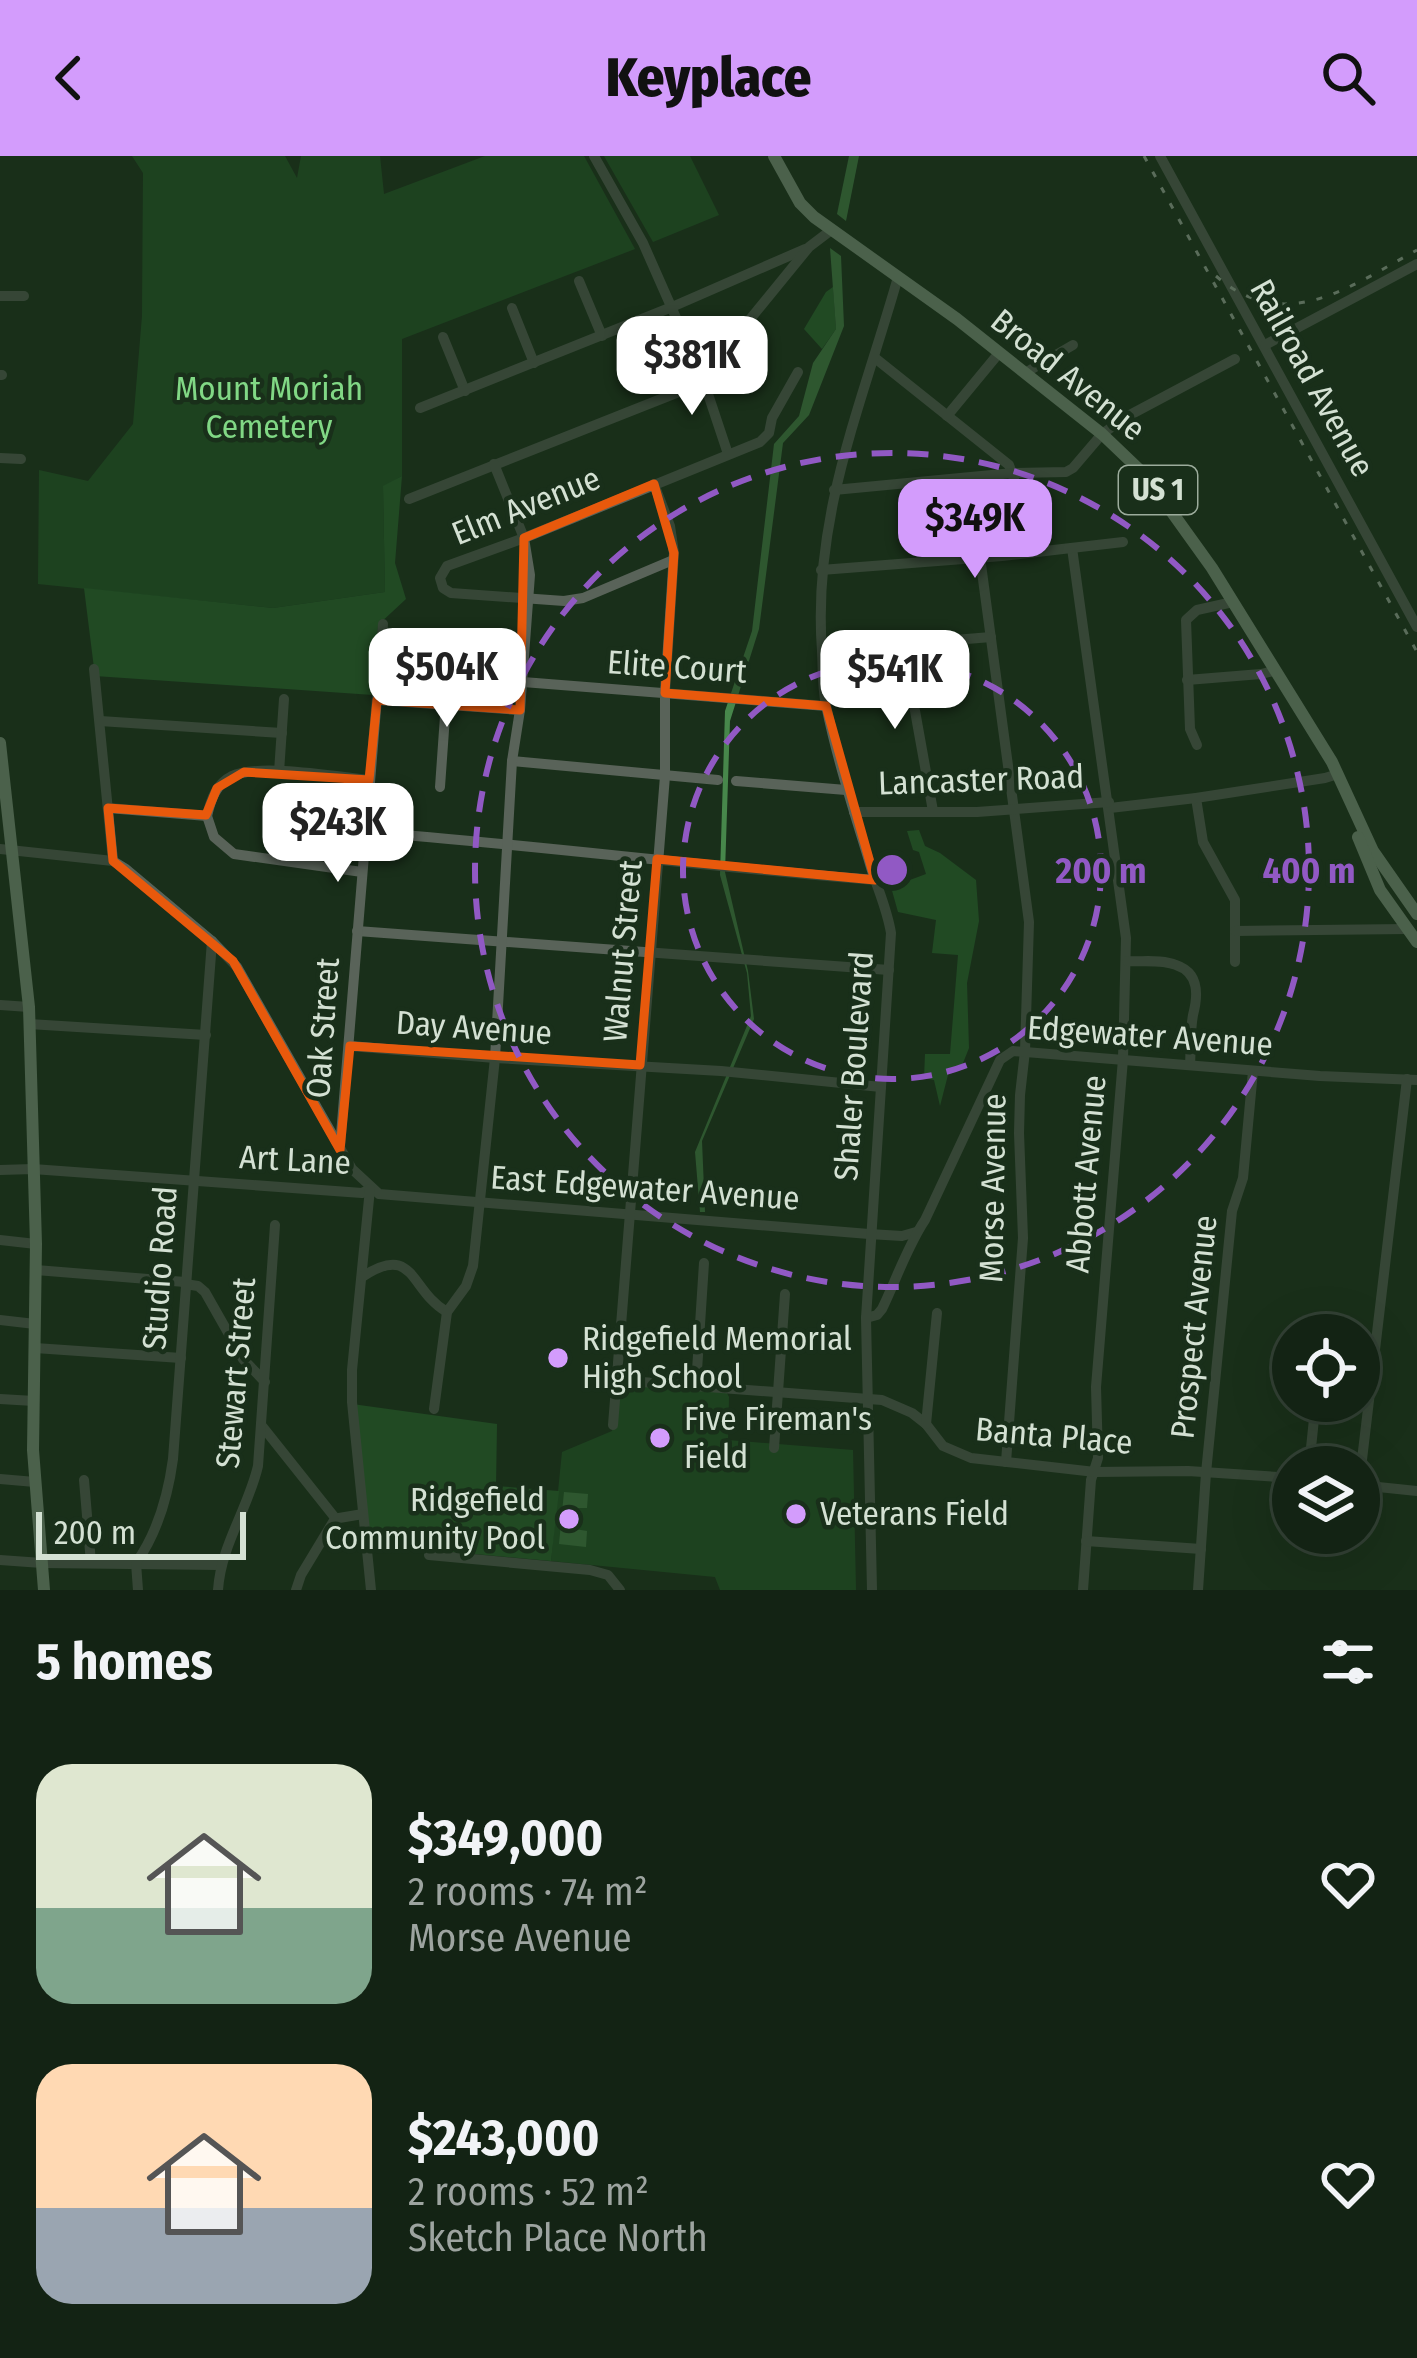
<!DOCTYPE html>
<meta charset="utf-8">
<style>
:root{--surface:#132314;--page:#202f22;--text:#f1f3f6;--muted:#9da4a0;--line:#324034;--accent:#d39cfc}
body{margin:0;font-family:"Fira Sans Condensed",sans-serif;background:var(--page);color:var(--text);height:100vh;display:flex;flex-direction:column;font-size:45px;white-space:nowrap}
*{box-sizing:border-box;margin:0}
p{font-size:39px;color:var(--muted)}
.icon{flex:none;width:66px;height:66px;fill:none;stroke:currentColor;stroke-width:2;stroke-linecap:round;stroke-linejoin:round}
.map{position:relative;height:1434px;overflow:hidden}
.side{display:flex;flex-direction:column;background:var(--surface);flex:1}
.side>*{flex:none}
.fabs{position:absolute;left:1272px;top:1158px;display:grid;gap:24px}
.fabs a{display:grid;place-items:center;width:108px;height:108px;border-radius:50%;background:var(--surface);box-shadow:0 12px 48px #0002,0 0 0 3px var(--line);font-size:60px}
.scale{position:absolute;left:36px;bottom:30px;width:210px;box-sizing:border-box;padding-left:12px;border:6px solid #d4e1d3;border-top:0;font-size:33px;line-height:42px;white-space:nowrap;color:#d4e1d3;-webkit-text-stroke:9px #192f1a;paint-order:stroke}
.price{position:absolute;translate:-50% -102px;padding:0 27px;border-radius:24px;background:#fff;color:#222;font-size:39px;line-height:78px;filter:drop-shadow(0 3px 6px #0008)}
.price::after{content:'';position:absolute;left:50%;top:72px;width:36px;height:27px;margin-left:-18px;background:inherit;clip-path:polygon(0 0,100% 0,50% 100%)}
.price.selected{background:var(--accent);color:#111}
ul{padding:0;list-style:none}
li{display:flex;align-items:center;gap:36px;height:300px;padding:0 36px}
li span{display:grid;place-items:center;flex:none;width:336px;height:240px;border-radius:36px;color:#555}
li>.icon{margin-inline-start:auto}
span .icon{width:144px;height:144px;fill:#fffc;stroke-width:1}
li b{font-size:51px}
h2{display:flex;justify-content:space-between;align-items:center;height:144px;padding:0 36px;font-size:51px}
header{display:flex;justify-content:space-between;align-items:center;height:156px;padding:0 36px;background:var(--accent);color:#111;font-size:54px;font-weight:800}
.map>svg:first-child{display:block}
.green{fill:#225a27}
.forest{fill:#2a6b30}
.water{fill:#47874b}
.lines{fill:none;stroke-linecap:round;stroke-linejoin:round}
.minor{stroke:#596359;stroke-width:10}
.major{stroke:#879d87;stroke-width:12}
.rail{stroke:#a8b7a8;stroke-width:3;stroke-dasharray:6 12;stroke-linecap:butt}
.marked{fill:none;stroke:#e8590c;stroke-width:9;stroke-linejoin:round}
.ring{fill:none;stroke:#9159c4;stroke-width:6;stroke-dasharray:21 15}
.poi-dot{fill:#d39cfc;stroke:#192f1a;stroke-width:4.5}
.labels{text-anchor:middle;dominant-baseline:central;stroke-width:9;stroke-linejoin:round;paint-order:stroke}
.shield{fill:#192f1a;stroke:#9cac9c;stroke-width:3}
.shield-label{font-size:30px;font-weight:bold;fill:#d4e1d3}
.street-label{font-size:33px;fill:#d4e1d3;stroke:#192f1a}
.park-label{font-size:33px;fill:#81d885;stroke:#192f1a}
.poi-label{font-size:33px;fill:#d4e1d3;stroke:#192f1a;text-anchor:start}
.centre{fill:#9159c4;stroke:#192f1a;stroke-width:6}
.ring-label{font-size:36px;text-anchor:middle;font-weight:bold;fill:#9159c4;stroke:#192f1a;stroke-width:9;stroke-linejoin:round;paint-order:stroke}
</style>
<header><svg class="icon" aria-label="back" viewBox="0 0 24 24"><path d="M15 5l-7 7 7 7"/></svg>Keyplace<svg class="icon" aria-label="search" viewBox="0 0 24 24"><circle cx="10" cy="10" r="6"/><path d="M15 15l6 6"/></svg></header>
<div class="map">
<svg width="1417" height="1434" viewBox="0 0 1417 1434">
<rect width="100%" height="100%" fill="#192f1a"/>
<g class="green">
<polygon points="132,0 285,0 297,22 301,0 380,0 384,38 485,0 584,0 635,93 402,183 402,320 383,331 385,436 273,452 38,428 39,314 88,325 133,268 142,160 143,17"/>
<polygon points="604,0 690,0 719,59 653,86"/>
<polygon points="615,1224 724,1231 729,1241 728,1284 853,1294 856,1434 720,1434 715,1421 551,1405 562,1296 612,1275"/>
</g>
<g class="forest">
<polygon points="833,131 836,173 822,193 804,173 826,136"/>
<polygon points="402,320 395,407 406,443 378,469 373,539 95,520 84,432 273,452 385,436 383,330"/>
<polygon points="919,674 925,690 940,697 976,724 979,765 967,827 969,892 961,912 949,915 940,950 934,924 924,922 925,898 950,898 958,799 932,797 936,764 898,756 891,731 926,718 919,696 913,694 907,675"/>
<polygon points="352,1248 497,1268 496,1330 559,1335 551,1405 364,1388"/>
</g>
<g class="water">
<polygon points="849,0 859,0 846,65 837,58"/>
<polygon points="830,92 841,100 844,170 809,259 783,287 759,473 730,565 725,716 748,815 754,863 702,985 705,1056 700,1056 695,996 751,860 747,817 720,719 725,555 752,475 774,288 799,260 813,207 836,173"/>
<polygon points="564,1336 588,1338 587,1352 577,1352 575,1373 587,1375 586,1391 559,1388"/>
</g>
<g class="lines">
<g class="minor">
<polyline points="594,0 643,87 681,173"/>
<polyline points="1160,0 1417,471"/>
<polyline points="579,125 602,180"/>
<polyline points="0,140 24,140"/>
<polyline points="512,152 534,207"/>
<polyline points="443,181 465,235"/>
<polyline points="1265,189 1417,108"/>
<polyline points="875,202 1009,309 1014,323 1018,398"/>
<polyline points="695,209 704,226 728,298"/>
<polyline points="1025,217 1073,189"/>
<polyline points="0,219 2,219"/>
<polyline points="420,252 672,151 805,93"/>
<polyline points="947,260 999,197"/>
<polyline points="0,302 21,303"/>
<polyline points="834,334 1013,317 1066,316 1073,312 1102,278 1126,261 1235,203"/>
<polyline points="409,343 704,226 707,216 809,91 830,75"/>
<polyline points="1072,392 1126,782 1123,903 1096,1231 1098,1302 1091,1324 1083,1434"/>
<polyline points="980,401 1029,766 1025,895 1020,939 1019,977 1023,1082 1006,1306"/>
<polyline points="673,404 583,442 564,445 451,437 443,432 440,422 447,410 524,382 760,286 769,277 772,262 798,216"/>
<polyline points="821,414 1002,400 1123,386"/>
<polyline points="903,488 933,655"/>
<polyline points="822,495 991,481"/>
<polyline points="94,513 113,705"/>
<polyline points="1187,524 1261,518 1274,515"/>
<polyline points="523,526 826,550"/>
<polyline points="377,544 520,554"/>
<polyline points="100,565 282,577"/>
<polyline points="1197,589 1190,573 1186,464 1197,454 1233,446"/>
<polyline points="512,605 718,624"/>
<polyline points="279,616 284,543"/>
<polyline points="736,625 846,634"/>
<polyline points="440,631 450,489"/>
<polyline points="1196,642 1203,686 1235,744 1235,806"/>
<polyline points="108,652 207,660"/>
<polyline points="1110,652 1196,642 1325,622 1338,618"/>
<polyline points="854,656 977,656 1109,646"/>
<path d="M207,660c4,-17 9,-32 25,-40 27,-13 106,1 137,4"/>
<polyline points="207,660 214,681 234,698 362,716"/>
<path d="M367,676c170,13 338,35 508,48"/>
<polyline points="0,693 113,705 126,713 212,785 237,811 352,1013 379,1038 869,1078 902,1080 916,1076"/>
<polyline points="357,775 889,814"/>
<polyline points="1235,775 1407,773"/>
<path d="M1127,805c15,1 35,-2 49,4 24,8 22,31 17,50 -3,16 -2,34 -3,50"/>
<polyline points="0,849 29,851"/>
<polyline points="29,868 206,879"/>
<polyline points="350,890 495,902 721,915 881,931"/>
<polyline points="340,991 383,468"/>
<polyline points="0,1014 33,1013 362,1037 370,1033"/>
<polyline points="370,1033 352,1214 352,1246 371,1434"/>
<polyline points="0,1084 36,1088"/>
<polyline points="36,1114 185,1126"/>
<path d="M362,1121c53,-35 47,13 85,35"/>
<polyline points="185,1128 198,1130 205,1136 243,1203 265,1226"/>
<path d="M866,1162l11,-3 5,-6c14,-29 26,-64 43,-89l75,-160 13,-9 307,25 97,4"/>
<polyline points="0,1164 35,1168"/>
<polyline points="35,1192 181,1202"/>
<polyline points="1286,1205 1293,1205"/>
<polyline points="615,1224 882,1244 912,1257 926,1268 943,1290 971,1302 1095,1316 1188,1315 1293,1322"/>
<polyline points="696,1230 704,1107"/>
<polyline points="0,1243 34,1245"/>
<polyline points="434,1253 447,1156 466,1130 473,1110 495,902 512,605 520,554 530,419 524,382 494,308"/>
<polyline points="926,1268 937,1157"/>
<polyline points="613,1269 665,620 665,537 674,397 670,370 654,328"/>
<polyline points="262,1270 336,1363"/>
<polyline points="774,1292 785,1138"/>
<polyline points="1309,1311 1314,1263"/>
<polyline points="0,1323 35,1326"/>
<polyline points="84,1324 91,1407"/>
<polyline points="1359,1329 1407,923"/>
<polyline points="1359,1329 1417,1335"/>
<polyline points="1086,1385 1201,1393"/>
<polyline points="429,1399 590,1414 608,1419 620,1434"/>
<polyline points="0,1404 42,1407 221,1409"/>
<path d="M138,1434l-2,-27c22,-31 32,-67 37,-104l39,-518"/>
<path d="M218,1434c3,-45 30,-81 40,-124l17,-241"/>
<polyline points="296,1434 301,1419 333,1366 339,1362 363,1358"/>
<path d="M872,1434l-6,-272 25,-385c-4,-25 -14,-45 -21,-69 -16,-53 -33,-105 -44,-159 -4,-18 -3,-36 -4,-54 -10,-134 40,-247 76,-374"/>
<polyline points="1198,1434 1206,1317 1232,1055 1243,1022 1253,915"/>
</g>
<g class="major">
<polyline points="774,0 800,47 814,61 957,163 1102,278 1146,320 1212,412 1332,606 1373,695 1417,758"/>
<polyline points="0,587 29,851 36,1088 33,1294 44,1434"/>
<polyline points="1358,681 1380,734 1417,786"/>
</g>
<g class="rail">
<polyline points="1144,0 1417,496"/>
<path d="M1216,120c69,60 135,10 201,-26"/>
</g>
</g>
<path d="M0 0H1417V1434H0ZM654,328l20,69 -9,140 161,13 49,174 -218,-21 -17,206 -290,-19 -10,104 -107,-189 -120,-100 -5,-53 98,7 11,-27 27,-16 125,8 8,-80 143,10 4,-172z" fill="#192f1a" fill-opacity=".55" fill-rule="evenodd"/>
<path class="marked" d="M654,328l20,69 -9,140 161,13 49,174 -218,-21 -17,206 -290,-19 -10,104 -107,-189 -120,-100 -5,-53 98,7 11,-27 27,-16 125,8 8,-80 143,10 4,-172z"/>
<g class="ring">
<circle cx="892" cy="714" r="209"/>
<circle cx="892" cy="714" r="417"/>
</g>
<g class="poi-dot">
<circle cx="558" cy="1202" r="12"/>
<circle cx="660" cy="1282" r="12"/>
<circle cx="796" cy="1358" r="12"/>
<circle cx="569" cy="1363" r="12"/>
</g>
<g class="labels">
<rect class="shield" x="1119" y="310" width="78" height="48" rx="9"/>
<g class="shield-label">
<text x="1158" y="334">US 1</text>
</g>
<g class="street-label">
<text transform="translate(1068 219) rotate(39)">Broad Avenue</text>
<text transform="translate(1312 222) rotate(61)">Railroad Avenue</text>
<text transform="translate(526 350) rotate(-22)">Elm Avenue</text>
<text transform="translate(677 511) rotate(4)">Elite Court</text>
<text transform="translate(981 624) rotate(-2)">Lancaster Road</text>
<text transform="translate(623 795) rotate(-85)">Walnut Street</text>
<text transform="translate(323 872) rotate(-86)">Oak Street</text>
<text transform="translate(474 872) rotate(4)">Day Avenue</text>
<text transform="translate(1150 880) rotate(4)">Edgewater Avenue</text>
<text transform="translate(854 910) rotate(-86)">Shaler Boulevard</text>
<text transform="translate(295 1004) rotate(3)">Art Lane</text>
<text transform="translate(1086 1018) rotate(-85)">Abbott Avenue</text>
<text transform="translate(645 1032) rotate(4)">East Edgewater Avenue</text>
<text transform="translate(993 1032) rotate(-89)">Morse Avenue</text>
<text transform="translate(160 1112) rotate(-86)">Studio Road</text>
<text transform="translate(1194 1171) rotate(-84)">Prospect Avenue</text>
<text transform="translate(236 1217) rotate(-85)">Stewart Street</text>
<text transform="translate(1054 1280) rotate(5)">Banta Place</text>
</g>
<g class="park-label">
<text x="269" y="233">Mount Moriah<tspan x="269" dy="38">Cemetery</tspan></text>
</g>
<g class="poi-label">
<text x="582" y="1183">Ridgefield Memorial<tspan x="582" dy="38">High School</tspan></text>
<text x="684" y="1263">Five Fireman's<tspan x="684" dy="38">Field</tspan></text>
<text x="545" y="1344" text-anchor="end">Ridgefield<tspan x="545" dy="38">Community Pool</tspan></text>
<text x="820" y="1358">Veterans Field</text>
</g>
</g>
<circle cx="892" cy="714" r="18" class="centre"/>
<g class="ring-label">
<text x="1101" y="727">200 m</text>
<text x="1309" y="727">400 m</text>
</g>
</svg>
<div class="fabs">
<a><svg class="icon" aria-label="locate" viewBox="0 0 24 24"><circle cx="12" cy="12" r="6"/><path d="M12 2v4M12 18v4M2 12h4M18 12h4"/></svg></a>
<a><svg class="icon" aria-label="layers" viewBox="0 0 24 24"><path d="M12 4l9 5-9 5-9-5zM3 14l9 5 9-5"/></svg></a>
</div>
<div class="scale">200 m</div>
<b class="price" style="left:692px;top:262px">$381K</b>
<b class="price selected" style="left:975px;top:425px">$349K</b>
<b class="price" style="left:447px;top:574px">$504K</b>
<b class="price" style="left:895px;top:576px">$541K</b>
<b class="price" style="left:338px;top:729px">$243K</b>
</div>
<section class="side">
<h2>5 homes<svg class="icon" aria-label="filters" viewBox="0 0 24 24"><path d="M4 7h16M4 17h16"/><circle cx="9" cy="7" r="2"/><circle cx="15" cy="17" r="2"/></svg></h2>
<ul>
<li><span style="background:linear-gradient(#dfe7d0 60%,#7fa58c 0)"><svg class="icon" aria-label="home" viewBox="0 0 24 24"><path d="M3 11l9-7 9 7M6 9v11h12V9"/></svg></span><div><b>$349,000</b><p>2 rooms · 74 m²</p><p>Morse Avenue</p></div><svg class="icon" aria-label="heart" viewBox="0 0 24 24"><path d="M12 20l-8-8c-3-5 5-10 8-4 3-6 11-1 8 4z"/></svg></li>
<li><span style="background:linear-gradient(#ffd9b3 60%,#9aa5b1 0)"><svg class="icon" aria-label="home" viewBox="0 0 24 24"><path d="M3 11l9-7 9 7M6 9v11h12V9"/></svg></span><div><b>$243,000</b><p>2 rooms · 52 m²</p><p>Sketch Place North</p></div><svg class="icon" aria-label="heart" viewBox="0 0 24 24"><path d="M12 20l-8-8c-3-5 5-10 8-4 3-6 11-1 8 4z"/></svg></li>
</ul>
</section>
